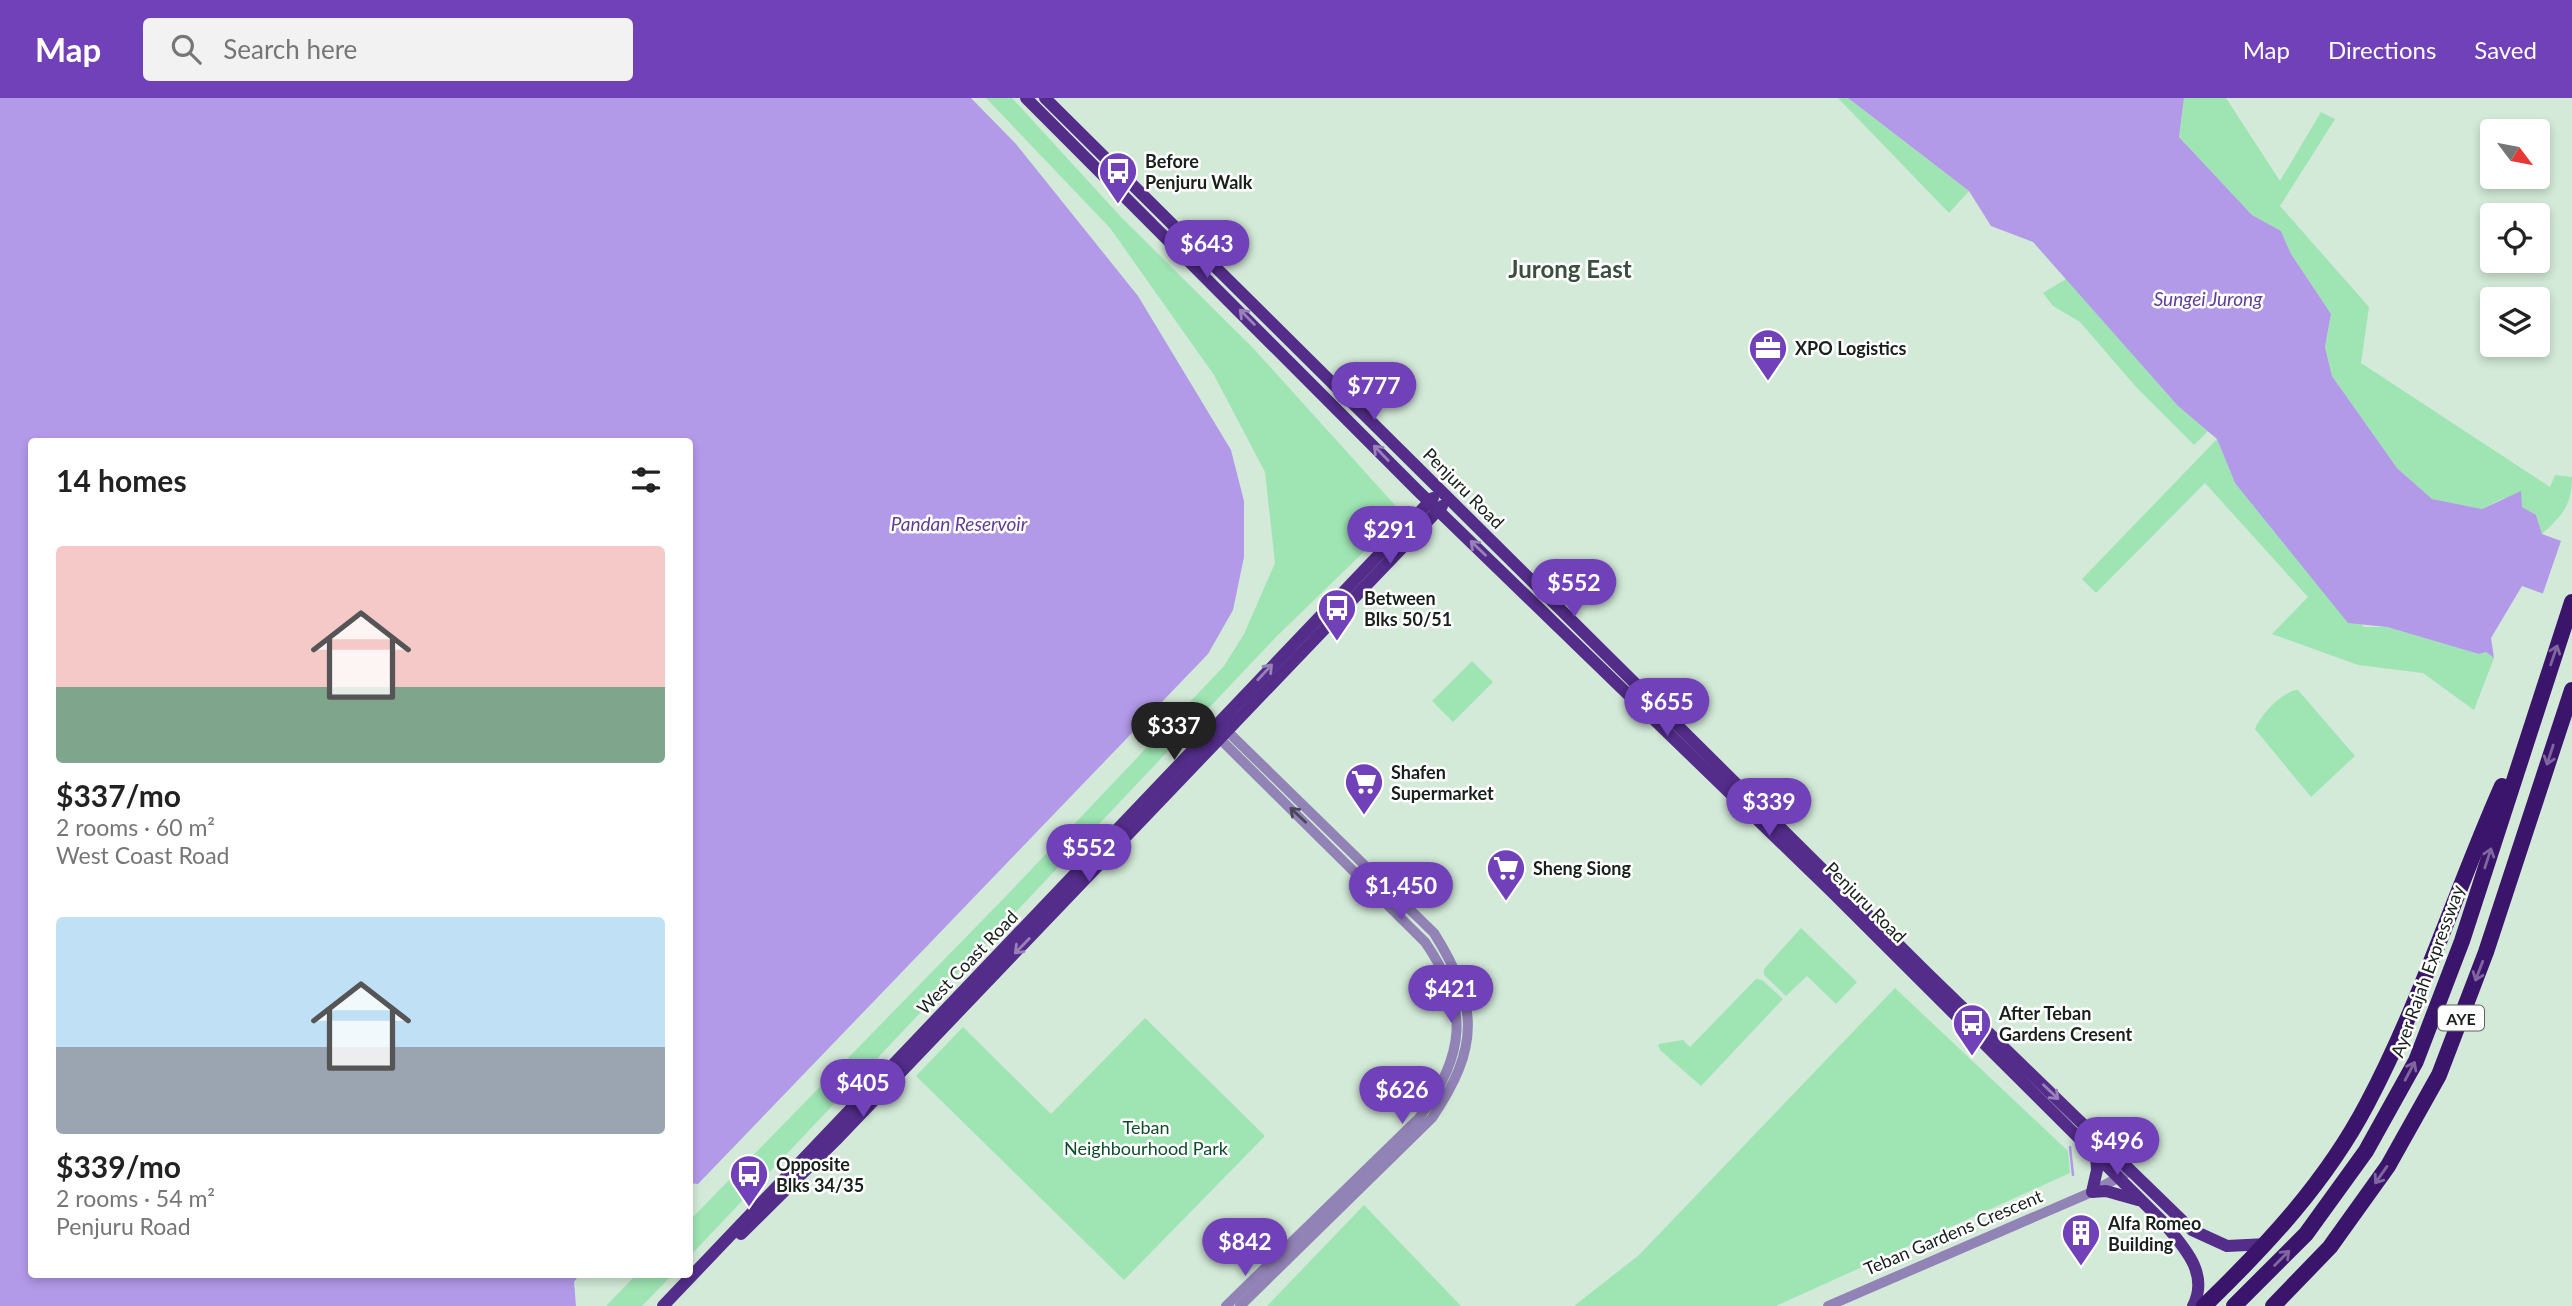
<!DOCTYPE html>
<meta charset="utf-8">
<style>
:root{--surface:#fff;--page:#f2f2f2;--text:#222;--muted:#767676;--accent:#7141b9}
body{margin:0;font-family:Lato,sans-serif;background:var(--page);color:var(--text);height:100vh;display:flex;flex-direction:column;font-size:26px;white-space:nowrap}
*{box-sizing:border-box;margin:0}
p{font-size:23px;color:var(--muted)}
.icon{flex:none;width:38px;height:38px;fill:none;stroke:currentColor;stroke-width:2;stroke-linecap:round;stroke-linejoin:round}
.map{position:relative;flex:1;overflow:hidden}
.drawer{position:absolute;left:28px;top:340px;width:665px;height:840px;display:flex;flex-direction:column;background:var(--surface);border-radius:7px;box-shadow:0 4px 10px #0003}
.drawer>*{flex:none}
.needle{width:46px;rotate:122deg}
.buttons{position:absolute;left:2480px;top:21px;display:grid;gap:14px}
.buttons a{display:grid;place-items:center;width:70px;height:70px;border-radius:7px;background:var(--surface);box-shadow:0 4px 10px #0003;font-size:35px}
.price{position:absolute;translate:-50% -60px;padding:0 16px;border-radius:24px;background:var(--accent);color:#fff;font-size:23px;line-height:46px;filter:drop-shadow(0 2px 4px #0008)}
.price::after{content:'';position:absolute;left:50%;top:42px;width:21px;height:16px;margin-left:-10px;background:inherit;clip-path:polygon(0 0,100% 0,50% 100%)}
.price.active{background:#222;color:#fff}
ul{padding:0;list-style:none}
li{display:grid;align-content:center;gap:14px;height:371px;padding:0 28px}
li span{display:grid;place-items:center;height:217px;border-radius:7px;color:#555}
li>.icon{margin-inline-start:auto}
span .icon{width:126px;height:126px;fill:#fffc;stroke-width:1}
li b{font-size:30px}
h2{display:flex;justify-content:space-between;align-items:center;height:84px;padding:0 28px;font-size:30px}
header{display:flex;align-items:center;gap:42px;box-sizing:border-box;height:98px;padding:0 35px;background:var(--accent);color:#fff}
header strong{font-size:33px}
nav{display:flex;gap:38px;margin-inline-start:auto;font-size:24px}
.search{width:490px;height:63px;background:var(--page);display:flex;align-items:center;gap:18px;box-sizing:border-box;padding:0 24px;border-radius:7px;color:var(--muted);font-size:26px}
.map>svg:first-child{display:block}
.green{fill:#9ee5b3}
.water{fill:#b39ae9}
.pier{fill:#d3ead8}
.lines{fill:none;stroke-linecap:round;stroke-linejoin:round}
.stream{stroke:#b39ae9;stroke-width:2.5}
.minor{stroke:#9283b7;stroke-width:10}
.major{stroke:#542d8b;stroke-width:12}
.highway{stroke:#3b146c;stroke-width:16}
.oneway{stroke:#9881b9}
.oneway2{stroke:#80669f}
.oneway3{stroke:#484859}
.labels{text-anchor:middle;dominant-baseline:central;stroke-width:5;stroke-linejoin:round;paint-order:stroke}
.shield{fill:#fff;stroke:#5d635f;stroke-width:2}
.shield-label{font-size:16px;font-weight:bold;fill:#17201a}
.poi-label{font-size:18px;font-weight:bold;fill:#17201a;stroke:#fff;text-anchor:start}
.street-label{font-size:18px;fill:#17201a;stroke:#fff}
.park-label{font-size:18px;fill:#0e4d2a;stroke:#fff}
.water-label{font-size:19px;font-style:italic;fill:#5f3c98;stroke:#fff}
.district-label{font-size:24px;font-weight:bold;fill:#3b4e40;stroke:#fff}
</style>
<header>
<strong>Map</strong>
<div class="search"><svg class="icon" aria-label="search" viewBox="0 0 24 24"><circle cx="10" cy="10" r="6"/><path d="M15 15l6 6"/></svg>Search here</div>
<nav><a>Map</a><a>Directions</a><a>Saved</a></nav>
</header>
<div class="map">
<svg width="2572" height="1208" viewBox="0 0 2572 1208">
<rect width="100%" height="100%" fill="#d3ead8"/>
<g class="green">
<polygon points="986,0 1012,0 1121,119 1254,251 1403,416 1277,538 690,1158 690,1122 1007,797 1224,568 1244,536 1275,465 1265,374 1214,277 1110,130"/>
<polygon points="1838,0 1848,0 1969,93 1949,115"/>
<path d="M2184,0h42l54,83 41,-69 14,7 -55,87 89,101 -8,56 189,124 5,-12 17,2c0,28 -10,39 -30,57l-6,-19 -32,-17 -22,11 -50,-10 -35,-31 -65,-92 -7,-29 6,-33 -40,-60 -10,-23 -29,-16 -73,-78z"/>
<polygon points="2066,181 2178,308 2208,333 2194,347 2137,290 2080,224 2053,208 2043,195"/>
<polygon points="2217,341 2235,385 2364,529 2387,529 2479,556 2486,554 2494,560 2474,612 2423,575 2358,567 2272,536 2308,499 2205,385 2096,495 2082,481"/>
<polygon points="1472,563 1493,584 1453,624 1432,603"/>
<path d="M2298,592l57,66 -44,41 -56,-68c5,-14 29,-39 43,-39z"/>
<polygon points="1801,830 1857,884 1836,906 1807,878 1786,898 1764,877 1764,871"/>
<polygon points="1756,881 1762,882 1783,901 1701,988 1660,952 1658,946 1683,942 1690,949"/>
<polygon points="1895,890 2068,1053 2070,1075 1776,1208 1574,1208 1639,1157"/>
<polygon points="1145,920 1265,1038 1124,1182 916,978 963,929 1051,1016"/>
<polygon points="1364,1107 1461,1208 1267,1208"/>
<polygon points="637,1176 673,1176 642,1208 606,1208"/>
</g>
<g class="water">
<polygon points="0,0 971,0 1016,46 1138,198 1231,352 1244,403 1244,459 1233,512 1208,556 698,1086 690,1085 690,343 32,343 32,1176 580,1176 574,1184 576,1208 0,1208"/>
<polygon points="1848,0 2184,0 2179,39 2252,117 2281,133 2291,156 2331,216 2325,249 2332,278 2397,370 2432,401 2482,411 2521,393 2522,409 2536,417 2542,436 2572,447 2572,506 2522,488 2491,540 2494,560 2486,554 2479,556 2387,529 2348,525 2235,385 2217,341 2178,308 2033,144 1991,128 1969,93"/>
</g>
<polygon class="pier" points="2562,440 2572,443 2572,509 2542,498"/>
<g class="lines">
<polyline class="stream" points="2070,1049 2073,1077"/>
<g class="minor">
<path d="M1222,628l212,207c45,72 46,114 -2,185l-192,188"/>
<path d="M1215,636l210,208c45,65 41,113 -6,176l-193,188"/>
<polyline points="1828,1208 2092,1094 2130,1073"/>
</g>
<g class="major">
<path d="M1026,0l391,392 415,402 331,330c20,24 47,51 30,84"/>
<polyline points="1045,0 1927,875 2192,1132 2227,1148 2267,1146"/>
<polyline points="2096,1058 2097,1072 2092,1094 2106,1093 2138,1102"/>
<polyline points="741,1136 836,1042 1442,408"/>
<polyline points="663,1208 1433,400"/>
</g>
<g class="highway">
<path d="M2204,1208c63,-61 122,-124 163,-202 54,-102 88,-212 135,-318"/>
<polyline points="2234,1208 2306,1136 2366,1053 2416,963 2462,843 2572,504"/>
<polyline points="2273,1208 2330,1149 2388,1068 2439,977 2486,854 2572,592"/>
</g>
</g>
<defs><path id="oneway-shaft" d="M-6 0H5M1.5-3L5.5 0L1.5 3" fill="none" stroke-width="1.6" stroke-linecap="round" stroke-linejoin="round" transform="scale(1.75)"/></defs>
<g class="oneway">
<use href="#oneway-shaft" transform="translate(1247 219) rotate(-135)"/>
<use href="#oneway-shaft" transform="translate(1381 355) rotate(-134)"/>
<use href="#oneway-shaft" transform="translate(1478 450) rotate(-136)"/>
<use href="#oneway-shaft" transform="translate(1265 574) rotate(-47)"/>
<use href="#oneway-shaft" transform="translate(1022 848) rotate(134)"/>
<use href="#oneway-shaft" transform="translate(2051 994) rotate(44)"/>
</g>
<g class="oneway2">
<use href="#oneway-shaft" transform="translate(2554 557) rotate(-71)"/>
<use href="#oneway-shaft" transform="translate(2550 657) rotate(108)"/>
<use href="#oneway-shaft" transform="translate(2488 760) rotate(-72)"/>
<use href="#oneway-shaft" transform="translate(2479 873) rotate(111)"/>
<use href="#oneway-shaft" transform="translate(2410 973) rotate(-62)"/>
<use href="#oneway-shaft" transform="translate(2381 1077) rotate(125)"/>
<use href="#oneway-shaft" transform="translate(2282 1160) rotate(-45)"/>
</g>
<use class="oneway3" href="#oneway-shaft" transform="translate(1298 717) rotate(-137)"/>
<defs>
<g id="bus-pin" transform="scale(2.0125)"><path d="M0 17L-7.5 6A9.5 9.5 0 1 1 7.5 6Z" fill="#7141b9" stroke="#fff"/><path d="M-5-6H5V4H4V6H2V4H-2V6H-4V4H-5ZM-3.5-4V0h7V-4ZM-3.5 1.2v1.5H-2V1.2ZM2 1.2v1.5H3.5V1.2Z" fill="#fff"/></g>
<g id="office-pin" transform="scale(2.0125)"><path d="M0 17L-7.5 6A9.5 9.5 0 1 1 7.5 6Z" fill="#7141b9" stroke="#fff"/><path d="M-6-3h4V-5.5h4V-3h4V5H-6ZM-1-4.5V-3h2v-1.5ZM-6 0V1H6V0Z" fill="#fff"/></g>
<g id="supermarket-pin" transform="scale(2.0125)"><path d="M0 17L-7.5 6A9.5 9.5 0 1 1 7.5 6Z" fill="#7141b9" stroke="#fff"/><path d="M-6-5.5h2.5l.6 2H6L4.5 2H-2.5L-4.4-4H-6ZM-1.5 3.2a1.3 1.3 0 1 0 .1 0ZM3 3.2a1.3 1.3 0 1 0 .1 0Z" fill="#fff"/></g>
<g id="building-pin" transform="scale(2.0125)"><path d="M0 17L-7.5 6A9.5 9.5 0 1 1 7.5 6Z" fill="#7141b9" stroke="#fff"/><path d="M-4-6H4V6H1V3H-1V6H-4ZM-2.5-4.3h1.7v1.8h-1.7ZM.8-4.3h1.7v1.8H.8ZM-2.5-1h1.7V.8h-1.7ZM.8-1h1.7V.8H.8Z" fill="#fff"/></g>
</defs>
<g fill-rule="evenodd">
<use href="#bus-pin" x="1118" y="73"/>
<use href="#office-pin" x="1768" y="250"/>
<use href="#bus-pin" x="1337" y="510"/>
<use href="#supermarket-pin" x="1364" y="684"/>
<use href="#supermarket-pin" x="1506" y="770"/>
<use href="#bus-pin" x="1972" y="925"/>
<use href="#bus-pin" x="749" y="1076"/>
<use href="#building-pin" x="2081" y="1135"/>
</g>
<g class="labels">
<rect class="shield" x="2438" y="907.5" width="46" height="25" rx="5"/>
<g class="shield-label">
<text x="2461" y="920">AYE</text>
</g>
<g class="poi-label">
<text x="1145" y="63">Before<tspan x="1145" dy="21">Penjuru Walk</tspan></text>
<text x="1795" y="250">XPO Logistics</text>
<text x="1364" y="500">Between<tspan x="1364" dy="21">Blks 50/51</tspan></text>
<text x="1391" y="674">Shafen<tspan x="1391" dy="21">Supermarket</tspan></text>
<text x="1533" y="770">Sheng Siong</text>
<text x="1999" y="915">After Teban<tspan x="1999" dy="21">Gardens Cresent</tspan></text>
<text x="776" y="1066">Opposite<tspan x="776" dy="21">Blks 34/35</tspan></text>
<text x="2108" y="1125">Alfa Romeo<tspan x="2108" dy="21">Building</tspan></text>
</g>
<g class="street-label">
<text transform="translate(1464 390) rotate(45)">Penjuru Road</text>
<text transform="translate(1866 804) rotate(45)">Penjuru Road</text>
<text transform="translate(967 864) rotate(-46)">West Coast Road</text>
<text transform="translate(2427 873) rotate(-70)">Ayer Rajah Expressway</text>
<text transform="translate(1953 1134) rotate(-23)">Teban Gardens Crescent</text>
</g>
<g class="park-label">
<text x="1146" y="1029">Teban<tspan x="1146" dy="21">Neighbourhood Park</tspan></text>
</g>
<g class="water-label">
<text x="2208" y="200">Sungei Jurong</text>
<text x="959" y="425">Pandan Reservoir</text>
</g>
<g class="district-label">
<text x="1570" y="170">Jurong East</text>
</g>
</g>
</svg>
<div class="buttons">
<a><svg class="needle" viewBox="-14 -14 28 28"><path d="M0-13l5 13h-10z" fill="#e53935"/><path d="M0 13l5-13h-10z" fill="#767676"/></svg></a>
<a><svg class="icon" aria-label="locate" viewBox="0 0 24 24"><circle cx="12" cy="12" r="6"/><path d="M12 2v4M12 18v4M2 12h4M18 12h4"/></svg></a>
<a><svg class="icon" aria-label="layers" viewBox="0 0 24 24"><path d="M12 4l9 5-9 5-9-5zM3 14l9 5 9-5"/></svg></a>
</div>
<b class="price" style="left:1207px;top:182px">$643</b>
<b class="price" style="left:1374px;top:324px">$777</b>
<b class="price" style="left:1390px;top:468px">$291</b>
<b class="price" style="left:1574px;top:521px">$552</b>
<b class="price" style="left:1667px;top:640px">$655</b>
<b class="price active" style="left:1174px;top:664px">$337</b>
<b class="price" style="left:1769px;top:740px">$339</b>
<b class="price" style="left:1089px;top:786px">$552</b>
<b class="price" style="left:1401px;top:824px">$1,450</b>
<b class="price" style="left:1451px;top:927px">$421</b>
<b class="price" style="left:863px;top:1021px">$405</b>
<b class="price" style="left:1402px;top:1028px">$626</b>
<b class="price" style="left:2117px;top:1079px">$496</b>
<b class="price" style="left:1245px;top:1180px">$842</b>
<section class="drawer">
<h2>14 homes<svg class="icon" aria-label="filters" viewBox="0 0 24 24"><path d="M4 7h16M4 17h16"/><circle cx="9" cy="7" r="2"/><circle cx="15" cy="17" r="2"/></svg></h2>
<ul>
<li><span style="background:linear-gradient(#f6c9c9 65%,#7fa58c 0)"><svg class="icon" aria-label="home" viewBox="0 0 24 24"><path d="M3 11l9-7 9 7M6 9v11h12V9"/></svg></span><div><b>$337/mo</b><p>2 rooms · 60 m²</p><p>West Coast Road</p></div></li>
<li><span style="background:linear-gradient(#bfe0f5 60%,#9aa5b1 0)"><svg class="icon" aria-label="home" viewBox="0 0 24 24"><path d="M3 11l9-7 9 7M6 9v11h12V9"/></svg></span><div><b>$339/mo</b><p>2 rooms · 54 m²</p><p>Penjuru Road</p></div></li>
</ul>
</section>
</div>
